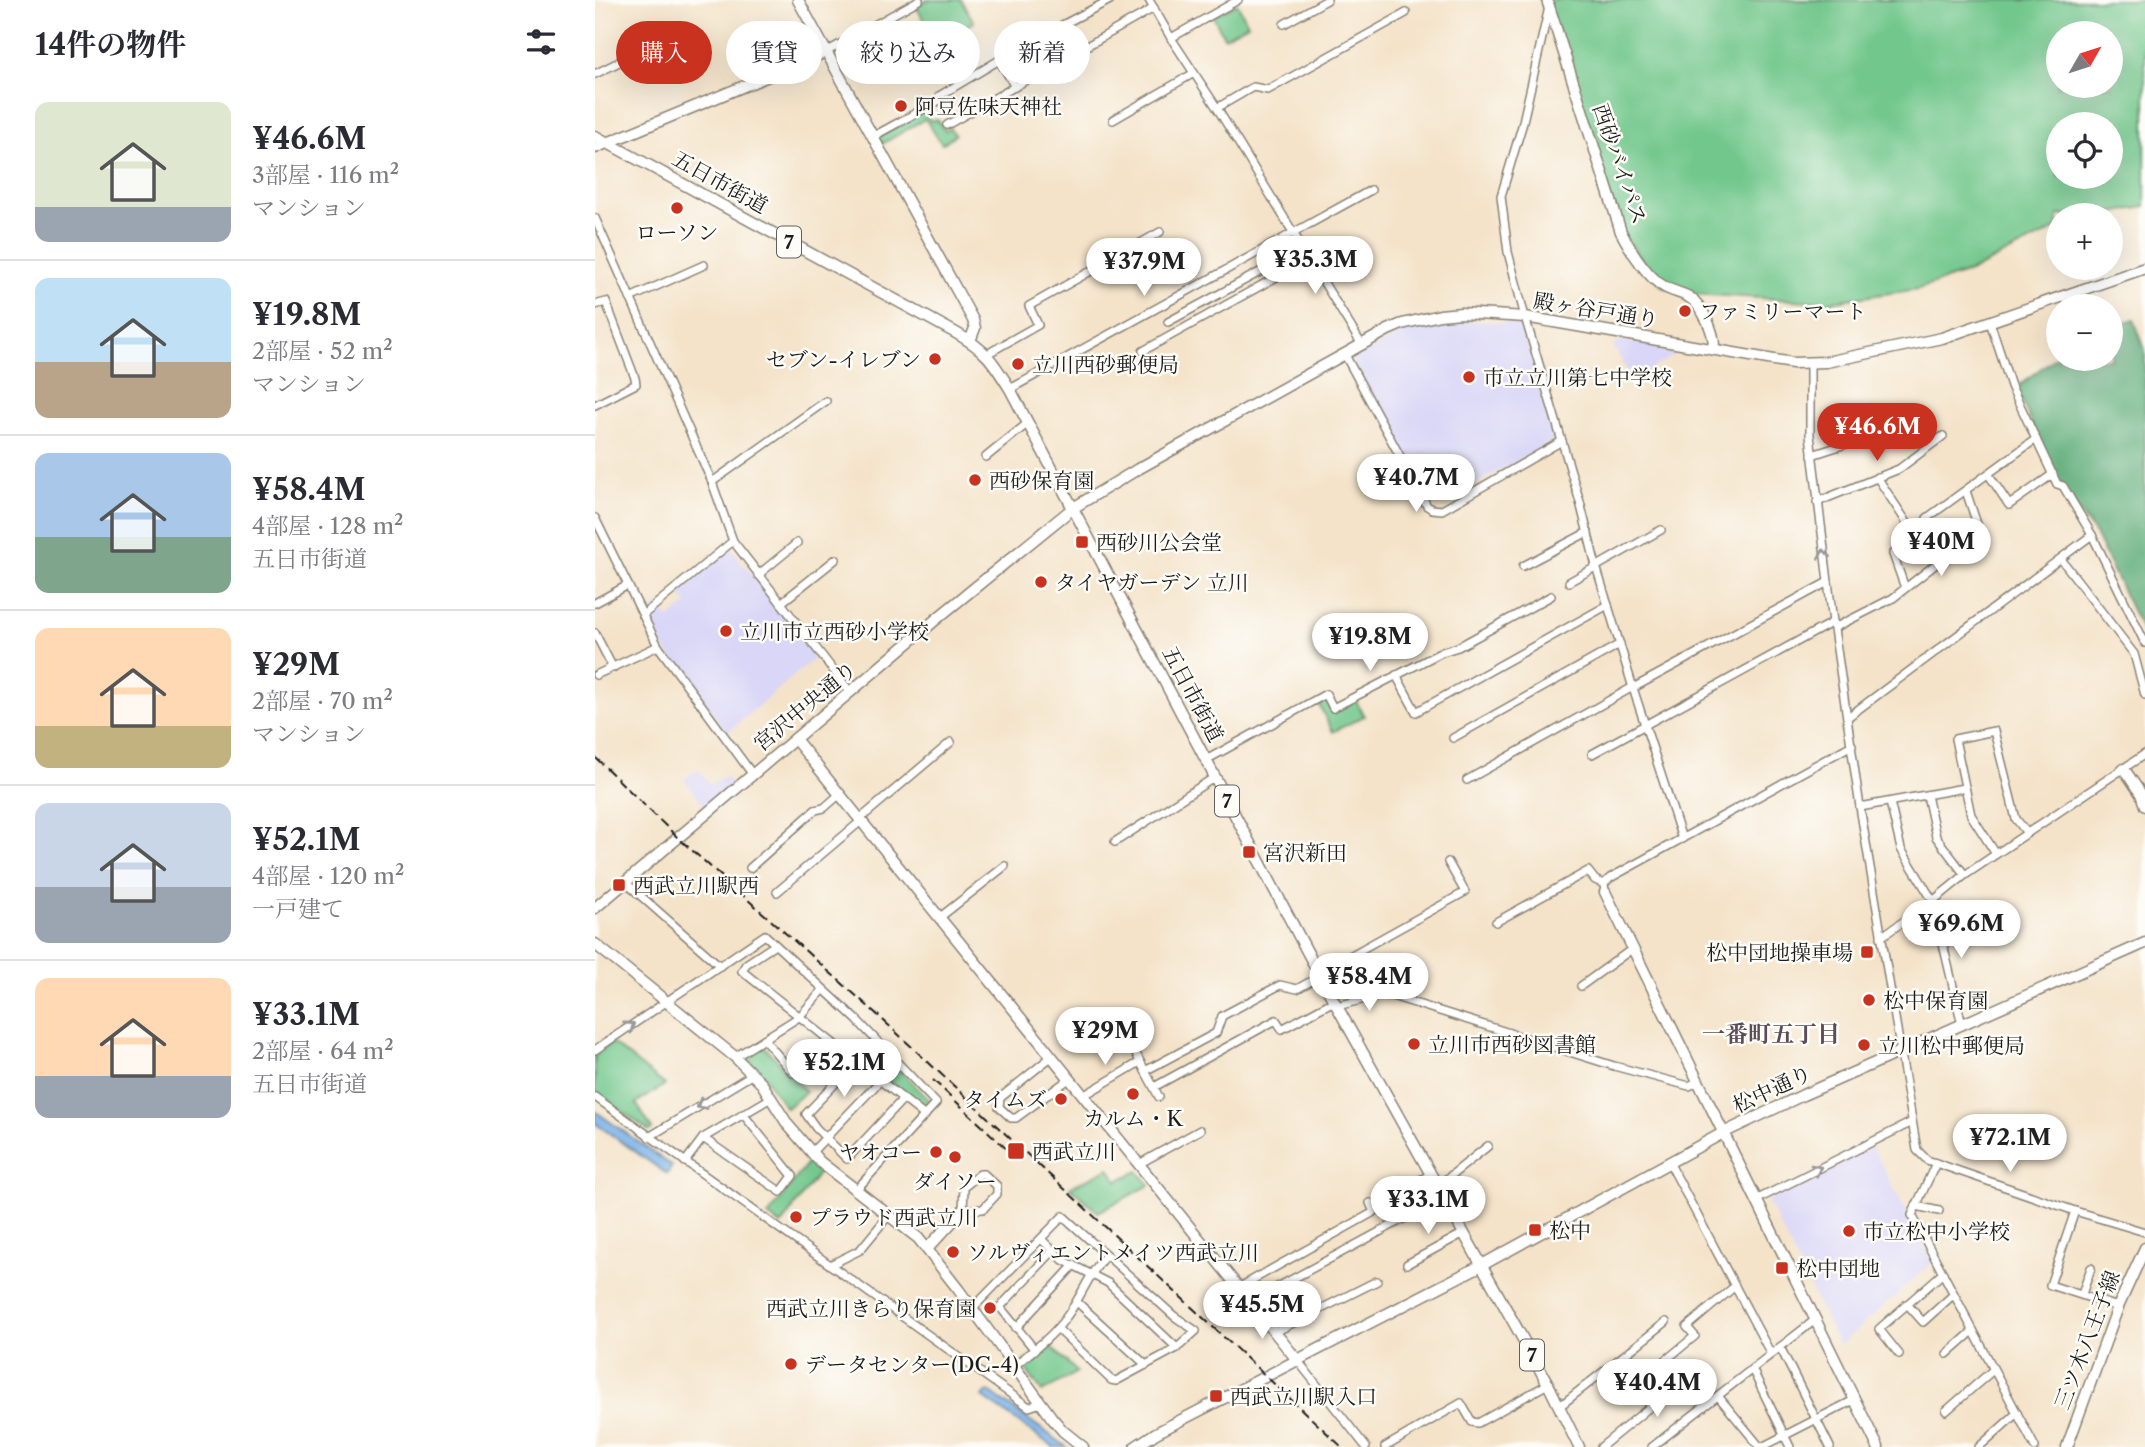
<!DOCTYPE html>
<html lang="ja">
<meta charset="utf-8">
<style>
:root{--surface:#fff;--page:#f2f2f3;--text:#2b2b33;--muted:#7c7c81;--line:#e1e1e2;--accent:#c8321e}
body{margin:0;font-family:"Libre Caslon Text","Noto Serif JP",serif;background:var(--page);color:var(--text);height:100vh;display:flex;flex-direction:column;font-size:26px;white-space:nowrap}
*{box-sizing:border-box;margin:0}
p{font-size:23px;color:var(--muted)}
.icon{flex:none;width:38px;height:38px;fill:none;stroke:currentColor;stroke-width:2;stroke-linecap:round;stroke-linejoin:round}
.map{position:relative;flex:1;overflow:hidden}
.drawer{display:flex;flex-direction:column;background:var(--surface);width:595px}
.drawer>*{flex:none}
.banner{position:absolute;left:21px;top:21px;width:665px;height:63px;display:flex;gap:14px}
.needle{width:46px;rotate:51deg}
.fabs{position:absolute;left:1451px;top:21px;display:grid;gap:14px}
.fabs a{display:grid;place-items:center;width:77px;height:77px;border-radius:50%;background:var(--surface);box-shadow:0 7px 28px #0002;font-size:35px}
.price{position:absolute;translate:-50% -60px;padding:0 16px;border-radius:24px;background:#fff;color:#222;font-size:23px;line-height:46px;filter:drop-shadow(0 2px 4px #0008)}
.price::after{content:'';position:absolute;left:50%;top:42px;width:21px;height:16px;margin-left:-10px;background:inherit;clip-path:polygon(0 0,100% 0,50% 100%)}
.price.current{background:var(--accent);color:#fff}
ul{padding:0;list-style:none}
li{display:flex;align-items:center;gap:21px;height:175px;padding:0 35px}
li+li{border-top:2px solid var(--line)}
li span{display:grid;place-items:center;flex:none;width:196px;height:140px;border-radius:14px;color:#555}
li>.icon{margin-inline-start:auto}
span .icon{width:84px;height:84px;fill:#fffc;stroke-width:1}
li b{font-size:30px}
h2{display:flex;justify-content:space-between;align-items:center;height:84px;padding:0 35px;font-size:30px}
.chip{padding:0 24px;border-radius:32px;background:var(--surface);box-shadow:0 7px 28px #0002;font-size:24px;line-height:63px}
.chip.current{background:var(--accent);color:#fff}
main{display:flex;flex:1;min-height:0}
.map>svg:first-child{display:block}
.built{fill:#d9d6f7}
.green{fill:#72c78c;stroke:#477254;stroke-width:2;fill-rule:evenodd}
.forest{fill:#5dac78;stroke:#3c644a;stroke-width:2}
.water{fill:#77b0e7;stroke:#4a6682;stroke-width:2}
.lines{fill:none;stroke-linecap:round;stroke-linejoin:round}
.street-casing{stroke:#888072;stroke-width:10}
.secondary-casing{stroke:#888072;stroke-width:13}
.primary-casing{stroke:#888072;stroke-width:13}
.street{stroke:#fff;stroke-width:7}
.secondary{stroke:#fff;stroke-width:10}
.primary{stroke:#fff;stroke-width:10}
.rail{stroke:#1c1c1c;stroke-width:2;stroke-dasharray:10 5;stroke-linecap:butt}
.oneway{stroke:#999}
.poi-dot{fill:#c8321e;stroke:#fdfcf7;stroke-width:2.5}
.labels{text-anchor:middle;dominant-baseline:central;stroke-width:5;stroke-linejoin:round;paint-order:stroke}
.shield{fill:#fdfcf7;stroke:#605f5e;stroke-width:2}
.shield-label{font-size:19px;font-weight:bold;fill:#1c1c1c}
.poi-label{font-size:21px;fill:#1c1c1c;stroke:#fdfcf7;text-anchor:start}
.street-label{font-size:21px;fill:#1c1c1c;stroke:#fdfcf7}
.neighbourhood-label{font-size:23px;font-weight:bold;fill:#5a4d59;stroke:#fdfcf7}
</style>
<main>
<section class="drawer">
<h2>14件の物件<svg class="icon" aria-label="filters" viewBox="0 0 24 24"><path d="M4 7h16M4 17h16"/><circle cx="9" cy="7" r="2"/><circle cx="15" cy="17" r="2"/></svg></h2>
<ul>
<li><span style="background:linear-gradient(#dfe7d0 75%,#9aa5b1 0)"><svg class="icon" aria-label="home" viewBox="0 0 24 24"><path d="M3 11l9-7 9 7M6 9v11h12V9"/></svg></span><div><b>¥46.6M</b><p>3部屋 · 116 m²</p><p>マンション</p></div></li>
<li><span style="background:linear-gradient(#bfe0f5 60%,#b9a48a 0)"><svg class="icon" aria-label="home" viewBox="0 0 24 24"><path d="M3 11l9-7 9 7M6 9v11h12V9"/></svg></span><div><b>¥19.8M</b><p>2部屋 · 52 m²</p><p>マンション</p></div></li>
<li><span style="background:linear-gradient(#a9c7e8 60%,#7fa58c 0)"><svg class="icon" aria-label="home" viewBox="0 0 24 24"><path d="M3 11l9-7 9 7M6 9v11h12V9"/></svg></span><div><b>¥58.4M</b><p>4部屋 · 128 m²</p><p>五日市街道</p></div></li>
<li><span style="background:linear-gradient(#ffd9b3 70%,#c2b280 0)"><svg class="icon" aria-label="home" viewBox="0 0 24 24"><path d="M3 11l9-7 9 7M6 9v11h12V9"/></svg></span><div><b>¥29M</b><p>2部屋 · 70 m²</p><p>マンション</p></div></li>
<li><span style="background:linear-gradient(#c9d6e8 60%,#9aa5b1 0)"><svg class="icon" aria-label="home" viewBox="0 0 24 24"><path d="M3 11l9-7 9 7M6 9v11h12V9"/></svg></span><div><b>¥52.1M</b><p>4部屋 · 120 m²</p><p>一戸建て</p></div></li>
<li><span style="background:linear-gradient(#ffd9b3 70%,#9aa5b1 0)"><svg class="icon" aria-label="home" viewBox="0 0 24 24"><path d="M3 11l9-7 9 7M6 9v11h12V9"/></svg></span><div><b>¥33.1M</b><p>2部屋 · 64 m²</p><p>五日市街道</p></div></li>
</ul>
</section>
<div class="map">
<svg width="1550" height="1447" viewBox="0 0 1550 1447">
<rect width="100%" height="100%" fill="#fdfcf7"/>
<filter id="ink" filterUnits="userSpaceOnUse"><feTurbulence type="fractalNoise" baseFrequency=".0143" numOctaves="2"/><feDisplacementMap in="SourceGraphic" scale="14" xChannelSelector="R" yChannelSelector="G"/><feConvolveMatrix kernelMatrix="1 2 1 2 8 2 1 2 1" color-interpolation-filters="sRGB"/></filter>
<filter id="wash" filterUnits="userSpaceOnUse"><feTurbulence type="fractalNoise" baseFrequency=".00686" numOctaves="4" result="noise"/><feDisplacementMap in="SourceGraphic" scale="28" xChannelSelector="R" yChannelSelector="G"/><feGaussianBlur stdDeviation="1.57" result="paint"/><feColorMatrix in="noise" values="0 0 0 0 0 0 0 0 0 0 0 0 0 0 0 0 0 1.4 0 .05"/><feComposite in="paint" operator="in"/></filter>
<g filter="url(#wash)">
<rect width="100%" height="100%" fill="#f4e3c9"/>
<g class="built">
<polygon points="870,320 927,324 960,440 843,505 833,499 756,360 810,331 845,322"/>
<polygon points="1028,340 1087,350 1038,381 1018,346"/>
<polygon points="135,547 222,656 132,733 67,645 53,618 53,614 64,605 74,618 92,604 82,591"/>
<polygon points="103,769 115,784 130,776 137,784 110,807 89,779"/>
<polygon points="1277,1147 1338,1262 1244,1346 1172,1200"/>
</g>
<g class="green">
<polygon points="332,0 366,0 379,22 341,43 321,6"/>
<path d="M952,0h598v207l-44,8h-43v13l-89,44 -51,17 -90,13 -137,-8 -29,-8 -41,-54zM1463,33h53v53h-53zM1463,124h53v53h-53z"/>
<polygon points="642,3 653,24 629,37 618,16"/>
<polygon points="329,111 336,121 342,119 350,131 355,128 360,135 347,144 330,119 287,144 283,137"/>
<polygon points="731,701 738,713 761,701 769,716 738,732 724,705"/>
<polygon points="17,1043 70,1085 41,1103 57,1129 54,1131 0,1091 0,1055"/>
<polygon points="168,1045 211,1092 191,1108 165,1071 150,1057"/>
<polygon points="304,1069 336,1102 329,1109 292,1081"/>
<polygon points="214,1161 225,1171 186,1225 173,1216"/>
<polygon points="514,1168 522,1181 543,1171 555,1185 503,1212 475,1187"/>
<polygon points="452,1343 482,1372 447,1392 427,1364"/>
</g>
<polygon class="forest" points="1539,319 1550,350 1550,637 1500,534 1464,485 1421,388 1463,355 1463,359 1516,359 1516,327"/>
<g class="water">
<polygon points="0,1111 77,1166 72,1174 0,1123"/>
<polygon points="393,1391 472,1447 458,1447 388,1397"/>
</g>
</g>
<g filter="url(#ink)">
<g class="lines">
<g class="street-casing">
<g id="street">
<polyline points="554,0 576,38 622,108 767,345"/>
<polyline points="954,7 927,126 906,196 913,252 930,317 985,502 1001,566 1038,688 1087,839"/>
<polyline points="689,24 732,0"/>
<polyline points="576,38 643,0"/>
<polyline points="231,52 324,0"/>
<polyline points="404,60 420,87"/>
<polyline points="0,74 54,47"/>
<polyline points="622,108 658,87 673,90 811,13"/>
<polyline points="518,120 599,73"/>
<polyline points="352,125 559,8"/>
<polyline points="277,137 343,101 344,96 433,43 515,0"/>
<polyline points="0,218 117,482 138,541 256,693"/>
<polyline points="35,298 109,265"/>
<polyline points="0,305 11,302 40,378 41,384 0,405"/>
<polyline points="573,322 707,249"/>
<polyline points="1395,322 1416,386 1462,484 1468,486 1497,535 1550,643"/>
<polyline points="548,351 714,259"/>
<polyline points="392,354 443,325 434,306 565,232"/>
<polyline points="750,355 832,506 837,509 847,510 967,441"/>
<polyline points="1215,363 1215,435 1238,622 1265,807 1322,1150 1332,1160 1480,1211 1550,1232"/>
<polyline points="415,389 776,190"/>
<polyline points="1217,455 1313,424"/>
<polyline points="391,457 433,423"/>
<polyline points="1394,475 1414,505 1458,474"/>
<polyline points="1282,477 1324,541"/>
<polyline points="117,482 231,401"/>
<polyline points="1222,502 1304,469 1348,436"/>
<polyline points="0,518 63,646 158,775"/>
<polyline points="1466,559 1539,654 1550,695"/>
<polyline points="928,566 993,532"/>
<polyline points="163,575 202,543"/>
<polyline points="974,582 1066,530"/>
<polyline points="1310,588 1298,554 1324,541 1335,531 1332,518 1441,439"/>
<polyline points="0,603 33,585"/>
<polyline points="186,603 241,559"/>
<polyline points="48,615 138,541"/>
<polyline points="1239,628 1298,598 1384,530 1371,491"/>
<polyline points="0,633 18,668"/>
<polyline points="1,675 63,646"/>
<polyline points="801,675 821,712 1013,605"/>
<polyline points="1038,688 1233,582"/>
<polyline points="1253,717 1497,535"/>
<polyline points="858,738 1025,644"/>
<polyline points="997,754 1238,622"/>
<polyline points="611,760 731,694 738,708 847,652 863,647 956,596"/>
<polyline points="872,780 1038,687"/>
<polyline points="1332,795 1341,837 1370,875"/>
<polyline points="1295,802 1306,849 1338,901 1367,1025"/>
<polyline points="1265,807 1369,788"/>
<polyline points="265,819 356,742"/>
<polyline points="520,842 620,777"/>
<polyline points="1401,854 1376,815 1360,739 1399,731 1421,819 1432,833"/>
<polyline points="155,868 220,810 229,808 245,794"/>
<polyline points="30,882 125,966"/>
<polyline points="182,892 266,821"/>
<polyline points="1010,892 1009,884 1015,878 1257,745"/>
<polyline points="344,918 410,866"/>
<polyline points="901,922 993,871 1000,880 1009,884"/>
<polyline points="1286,937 1338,901 1370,875 1550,754"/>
<polyline points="180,945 151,964 147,971 330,1116"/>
<polyline points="724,973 870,892 853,862"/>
<polyline points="986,986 1037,949"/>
<polyline points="742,1006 786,995 797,996 1019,1066 1094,1086 1102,1082"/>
<polyline points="522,1018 564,1097"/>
<polyline points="169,1039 198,1073 233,1040"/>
<polyline points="0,1050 170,935 262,1020 341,1103 260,1191"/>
<polyline points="140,1057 204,1017 228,990"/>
<polyline points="456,1057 405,1098 404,1107 416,1118 421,1118 474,1079"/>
<polyline points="261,1062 211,1114 221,1128 252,1159 308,1099"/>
<polyline points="550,1071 621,1033 627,1016 685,985 702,989 725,976"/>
<polyline points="559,1087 681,1020 687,1029 739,1001"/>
<polyline points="488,1096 545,1062"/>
<polyline points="0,1097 434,1407 446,1403"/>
<polyline points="54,1137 158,1074"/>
<polyline points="108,1138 186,1192 198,1176 148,1114"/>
<polyline points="216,1153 302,1063"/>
<polyline points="90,1162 108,1138 176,1098"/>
<polyline points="1074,1162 1176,1354"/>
<polyline points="1341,1163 1317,1215 1440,1447"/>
<polyline points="544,1164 605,1130"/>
<polygon points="385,1174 389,1174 402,1186 402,1194 388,1209 368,1210 369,1187"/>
<polyline points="843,1186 893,1146"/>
<polyline points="804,1192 836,1174"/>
<polyline points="1161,1200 1317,1122"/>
<polyline points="1321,1206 1344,1211"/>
<polyline points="1480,1211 1455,1285 1523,1307"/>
<polyline points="446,1239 468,1260 513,1283 582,1348"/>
<polyline points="812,1264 869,1233"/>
<polyline points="235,1265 265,1250 293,1216"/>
<polyline points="643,1288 779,1212 775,1203"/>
<polyline points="1487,1294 1496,1268"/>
<polyline points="482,1302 551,1365"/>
<polyline points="655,1302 849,1197"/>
<polyline points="1312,1304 1328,1322 1359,1294"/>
<polyline points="377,1309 468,1216 579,1316 601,1331 582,1348 521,1381 516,1380 463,1329"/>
<polyline points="421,1328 479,1265"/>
<polyline points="680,1332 782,1281"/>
<polyline points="1185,1347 1235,1447"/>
<polyline points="440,1350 405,1307 458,1251"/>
<polyline points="1304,1354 1284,1329 1348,1273"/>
<polyline points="1352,1354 1378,1331"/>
<polyline points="703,1361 771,1447"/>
<path d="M420,1365c19,-15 38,-29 52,-49 15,-20 22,-43 39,-61"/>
<polyline points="1157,1369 1195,1447"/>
<polyline points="1123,1396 1165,1447"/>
<polyline points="1021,1401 1100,1336 1092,1327 1140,1286"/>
<polyline points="965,1406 1071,1322"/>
<polyline points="1351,1411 1398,1370"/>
<polyline points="790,1447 866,1403 877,1422 883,1423 953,1384"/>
<polyline points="1006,1447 1100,1370"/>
<polyline points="1057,1447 1220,1320"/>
<polyline points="1167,1447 1259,1400"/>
<polyline points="1384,1447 1422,1413"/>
</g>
</g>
<g class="secondary-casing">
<g id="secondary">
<polyline points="203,0 378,320 380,328 375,341"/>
<path d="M952,0l74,232c9,17 20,35 34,48 10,10 22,11 34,17 14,9 26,36 25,52"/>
<polyline points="0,148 231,52"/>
<polyline points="200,739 703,1361"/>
<polyline points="1529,769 1546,794 1550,806"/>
<polyline points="1010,892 1283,1447"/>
<polyline points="0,908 345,616 478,508 543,469 793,330 807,324 845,315 866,313 930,317 1179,360 1198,363 1231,362 1347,338 1550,268"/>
<polyline points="0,944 140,1057 167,1084 193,1125 225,1162 323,1238 363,1289 457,1418 468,1431 488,1447"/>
<polyline points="332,1249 368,1210"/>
<polyline points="540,1447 561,1433 887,1265 1128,1133 1208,1095 1550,943"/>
<polyline points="1472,1447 1523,1307 1550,1248"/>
</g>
</g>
<g class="primary-casing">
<path id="primary" d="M0,136l361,197c30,17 36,27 54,56l310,587 228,408 31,63"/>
</g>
<use href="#street" class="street"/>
<use href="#secondary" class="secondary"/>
<use href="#primary" class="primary"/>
<g class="rail">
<polyline points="0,757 82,837 275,1008 747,1447"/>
<polyline points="338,1080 417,1154"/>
</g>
</g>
<defs><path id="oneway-chevron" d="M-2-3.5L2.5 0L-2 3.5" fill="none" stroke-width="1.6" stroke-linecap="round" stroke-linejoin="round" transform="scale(1.75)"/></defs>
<g class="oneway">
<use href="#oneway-chevron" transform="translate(1229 554) rotate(-97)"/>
<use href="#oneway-chevron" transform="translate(35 1026) rotate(-35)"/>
<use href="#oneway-chevron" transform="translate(106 1105) rotate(149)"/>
<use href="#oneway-chevron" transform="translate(1222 1169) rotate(-27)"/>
</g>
</g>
<g class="poi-dot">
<circle cx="306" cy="106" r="7"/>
<circle cx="82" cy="208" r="7"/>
<circle cx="1090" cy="311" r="7"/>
<circle cx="340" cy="359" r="7"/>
<circle cx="423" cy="364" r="7"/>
<circle cx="874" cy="377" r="7"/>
<circle cx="380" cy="480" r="7"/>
<rect x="480" y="535" width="14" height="14" rx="3.5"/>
<circle cx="446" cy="582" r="7"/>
<circle cx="131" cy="631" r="7"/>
<rect x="647" y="845" width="14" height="14" rx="3.5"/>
<rect x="17" y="878" width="14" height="14" rx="3.5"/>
<rect x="1265" y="945" width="14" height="14" rx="3.5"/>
<circle cx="1274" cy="1000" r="7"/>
<circle cx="819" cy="1044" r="7"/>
<circle cx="1269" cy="1045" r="7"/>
<circle cx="538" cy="1094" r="7"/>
<circle cx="466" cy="1099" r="7"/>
<rect x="412" y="1142" width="18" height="18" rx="3.5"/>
<circle cx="341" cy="1152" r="7"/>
<circle cx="360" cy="1157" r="7"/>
<circle cx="201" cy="1217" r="7"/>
<rect x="933" y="1223" width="14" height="14" rx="3.5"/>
<circle cx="1254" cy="1231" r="7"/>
<circle cx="358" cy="1252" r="7"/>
<rect x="1180" y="1261" width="14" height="14" rx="3.5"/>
<circle cx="395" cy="1308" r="7"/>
<circle cx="196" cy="1364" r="7"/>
<rect x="614" y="1389" width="14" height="14" rx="3.5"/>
</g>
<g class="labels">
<g class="shield">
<rect x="182" y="226.5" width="24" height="31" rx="5"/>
<rect x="620" y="785.5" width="24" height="31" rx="5"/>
<rect x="925" y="1339.5" width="24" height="31" rx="5"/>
</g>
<g class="shield-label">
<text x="194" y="242">7</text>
<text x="632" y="801">7</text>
<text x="937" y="1355">7</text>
</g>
<g class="poi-label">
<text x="320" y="106">阿豆佐味天神社</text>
<text x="82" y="232" text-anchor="middle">ローソン</text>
<text x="1104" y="311">ファミリーマート</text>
<text x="326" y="359" text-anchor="end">セブン-イレブン</text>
<text x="437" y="364">立川西砂郵便局</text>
<text x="888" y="377">市立立川第七中学校</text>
<text x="394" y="480">西砂保育園</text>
<text x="501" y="542">西砂川公会堂</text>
<text x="460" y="582">タイヤガーデン 立川</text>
<text x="145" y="631">立川市立西砂小学校</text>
<text x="668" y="852">宮沢新田</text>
<text x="38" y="885">西武立川駅西</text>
<text x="1258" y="952" text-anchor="end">松中団地操車場</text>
<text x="1288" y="1000">松中保育園</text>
<text x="833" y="1044">立川市西砂図書館</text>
<text x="1283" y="1045">立川松中郵便局</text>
<text x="452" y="1099" text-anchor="end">タイムズ</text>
<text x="538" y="1118" text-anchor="middle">カルム・K</text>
<text x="437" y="1151">西武立川</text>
<text x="327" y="1152" text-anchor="end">ヤオコー</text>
<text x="360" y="1181" text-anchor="middle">ダイソー</text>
<text x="215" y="1217">プラウド西武立川</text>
<text x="954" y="1230">松中</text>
<text x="1268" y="1231">市立松中小学校</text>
<text x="372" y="1252">ソルヴィエントメイツ西武立川</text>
<text x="1201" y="1268">松中団地</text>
<text x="381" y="1308" text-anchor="end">西武立川きらり保育園</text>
<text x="210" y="1364">データセンター(DC-4)</text>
<text x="635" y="1396">西武立川駅入口</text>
</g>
<g class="street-label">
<text transform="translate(1025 164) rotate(71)">西砂バイパス</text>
<text transform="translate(125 182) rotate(29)">五日市街道</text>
<text transform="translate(1001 310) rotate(9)">殿ヶ谷戸通り</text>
<text transform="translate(598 694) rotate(62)">五日市街道</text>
<text transform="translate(210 706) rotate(-40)">宮沢中央通り</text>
<text transform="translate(1177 1089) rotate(-25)">松中通り</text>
<text transform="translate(1492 1340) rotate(-69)">三ツ木八王子線</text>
</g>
<g class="neighbourhood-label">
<text x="1176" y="1034">一番町五丁目</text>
</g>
</g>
</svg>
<div class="fabs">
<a><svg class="needle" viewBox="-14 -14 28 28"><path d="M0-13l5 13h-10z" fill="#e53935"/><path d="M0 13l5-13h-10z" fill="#7c7c81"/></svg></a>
<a><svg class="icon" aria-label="locate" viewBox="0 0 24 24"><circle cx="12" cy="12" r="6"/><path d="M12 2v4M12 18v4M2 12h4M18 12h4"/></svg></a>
<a>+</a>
<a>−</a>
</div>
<b class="price" style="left:720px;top:296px">¥35.3M</b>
<b class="price" style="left:549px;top:298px">¥37.9M</b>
<b class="price current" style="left:1282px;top:463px">¥46.6M</b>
<b class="price" style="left:821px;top:514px">¥40.7M</b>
<b class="price" style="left:1346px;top:578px">¥40M</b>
<b class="price" style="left:775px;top:673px">¥19.8M</b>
<b class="price" style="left:1366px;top:960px">¥69.6M</b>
<b class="price" style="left:774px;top:1013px">¥58.4M</b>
<b class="price" style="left:510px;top:1067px">¥29M</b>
<b class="price" style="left:249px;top:1099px">¥52.1M</b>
<b class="price" style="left:1415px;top:1174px">¥72.1M</b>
<b class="price" style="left:833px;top:1236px">¥33.1M</b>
<b class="price" style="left:667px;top:1341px">¥45.5M</b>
<b class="price" style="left:1062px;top:1419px">¥40.4M</b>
<div class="banner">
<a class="chip current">購入</a>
<a class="chip">賃貸</a>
<a class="chip">絞り込み</a>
<a class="chip">新着</a>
</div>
</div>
</main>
